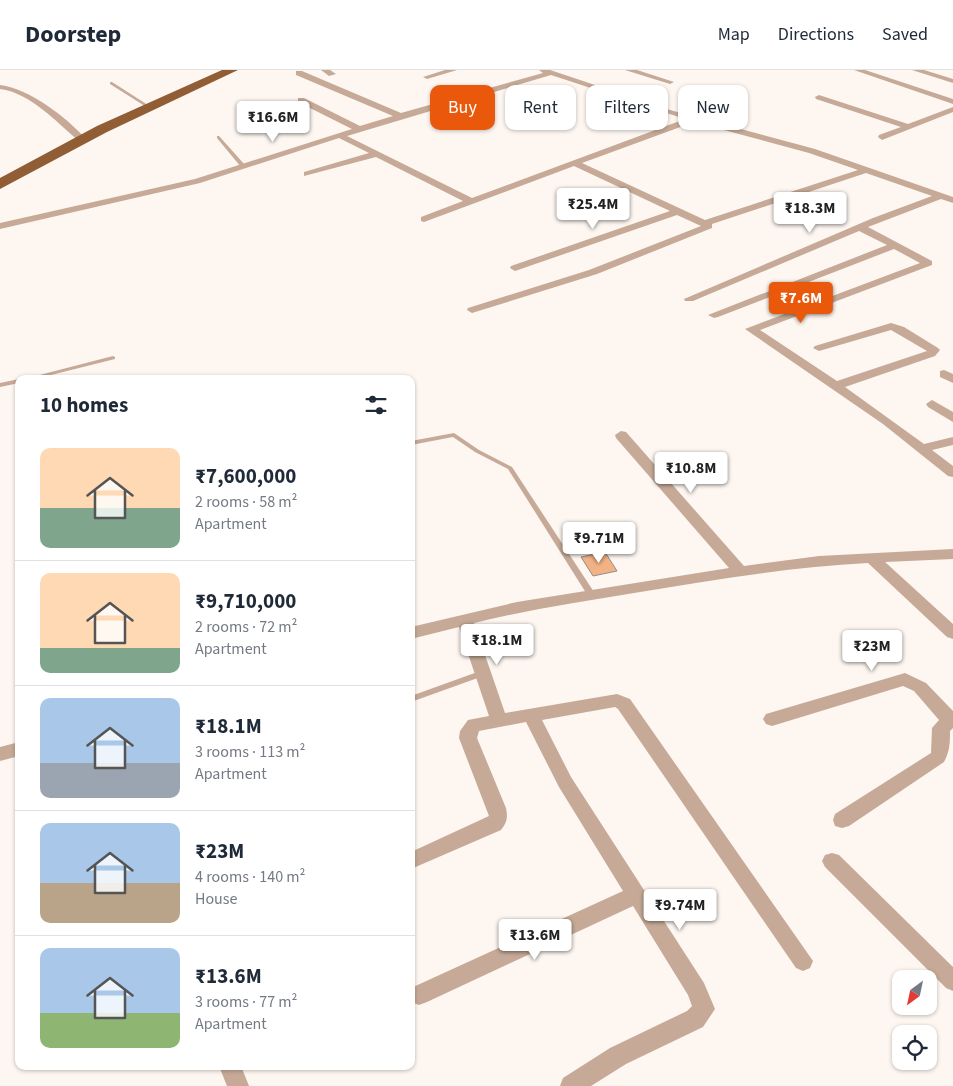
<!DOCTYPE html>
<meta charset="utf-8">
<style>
:root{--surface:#fff;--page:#f6f6f7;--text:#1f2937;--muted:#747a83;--line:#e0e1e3;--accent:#ea580c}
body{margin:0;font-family:"Source Sans 3",sans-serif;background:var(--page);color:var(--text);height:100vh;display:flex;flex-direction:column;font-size:19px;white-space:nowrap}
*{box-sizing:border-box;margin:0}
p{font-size:16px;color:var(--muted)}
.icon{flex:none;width:28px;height:28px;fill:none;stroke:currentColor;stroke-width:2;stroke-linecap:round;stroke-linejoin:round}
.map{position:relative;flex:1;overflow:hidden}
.panel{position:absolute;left:15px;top:305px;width:400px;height:695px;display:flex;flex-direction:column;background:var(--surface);border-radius:10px;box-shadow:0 1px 4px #0004}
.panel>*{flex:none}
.hud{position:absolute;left:430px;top:15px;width:448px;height:45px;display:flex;gap:10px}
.needle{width:32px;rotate:213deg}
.buttons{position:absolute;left:892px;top:900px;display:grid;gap:10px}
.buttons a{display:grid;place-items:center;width:45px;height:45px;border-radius:10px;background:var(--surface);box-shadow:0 1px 4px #0004;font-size:25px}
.price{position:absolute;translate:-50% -42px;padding:0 11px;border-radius:5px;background:#fff;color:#222;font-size:16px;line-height:32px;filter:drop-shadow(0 1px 2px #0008)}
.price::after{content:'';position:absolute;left:50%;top:30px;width:15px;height:11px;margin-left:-8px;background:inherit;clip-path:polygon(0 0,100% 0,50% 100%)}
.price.active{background:var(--accent);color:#fff}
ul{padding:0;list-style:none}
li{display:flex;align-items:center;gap:15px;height:125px;padding:0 25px}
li+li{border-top:1px solid var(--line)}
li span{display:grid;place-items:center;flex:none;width:140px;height:100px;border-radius:10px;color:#555}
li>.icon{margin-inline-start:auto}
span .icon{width:60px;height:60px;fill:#fffc;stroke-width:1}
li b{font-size:21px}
h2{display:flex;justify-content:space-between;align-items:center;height:60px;padding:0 25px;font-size:21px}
.chip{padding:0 18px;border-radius:10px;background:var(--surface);box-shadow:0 1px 4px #0004;font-size:18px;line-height:45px}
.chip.active{background:var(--accent);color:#fff}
header{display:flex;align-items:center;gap:30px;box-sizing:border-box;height:70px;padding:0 25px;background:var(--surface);border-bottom:1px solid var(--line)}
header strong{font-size:24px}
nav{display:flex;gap:28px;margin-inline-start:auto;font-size:18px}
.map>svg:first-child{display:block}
.building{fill:#f1b385;stroke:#948e89}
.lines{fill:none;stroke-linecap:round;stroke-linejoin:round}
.service{fill:#c6aa97;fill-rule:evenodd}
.minor{fill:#c6aa97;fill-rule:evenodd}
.trunk{fill:#905d35;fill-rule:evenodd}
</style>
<header>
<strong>Doorstep</strong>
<nav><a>Map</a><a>Directions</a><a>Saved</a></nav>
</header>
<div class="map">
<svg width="953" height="1016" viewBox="0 0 953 1016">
<rect width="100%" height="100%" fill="#fdf6f1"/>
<polygon class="building" points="605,482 617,501 593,506 581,487"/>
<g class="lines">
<g class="service">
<polygon points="110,12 112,12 151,37 148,38 110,14"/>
<polygon points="217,66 219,66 245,95 245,97 241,97 217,68"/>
<polygon points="113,286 115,287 115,289 35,309 24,309"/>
<polygon points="19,309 19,313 0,317 0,313"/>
<polygon points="454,363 479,380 512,397 594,522 595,524 594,526 588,526 508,399 475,382 453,367 411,375 411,371"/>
<polygon points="483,600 486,601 487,603 486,605 411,632 411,626"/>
</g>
<g class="minor">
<polygon points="321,0 330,0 336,4 329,6"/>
<polygon points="445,0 457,0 427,9 423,7"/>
<path d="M539,0h11l120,40 145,39 138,48v6l-12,-4 -73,28 64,34v4l-172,65 77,51 90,-30 -36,-21 -72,21 -6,-3 2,-2 76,-23 13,4 34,21 2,2 -5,6 -90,31 79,57 29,-7v8l-21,5 21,16v11l-5,-1 -65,-52 -138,-95 175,-66 -26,-14 -176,68 -4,1 -6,-3 179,-70 -28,-14 -166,70h-8l-1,-2 189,-81 59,-22 -66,-23 -154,51v4l-115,46 -125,39 -5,-3 1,-2 121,-38 112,-44 -24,-11 -162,56 -5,-3 1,-2 159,-55 -96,-45 -150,56 -3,-1v-4l42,-16 -87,-44 -72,19v-4l65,-19 -30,-15 -139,45 -200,46v-6l195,-44 157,-50 -54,-27v-4h6l56,28 33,-10 -97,-41v-4h6l99,42 142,-40zM551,5l134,44 -213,79 -125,-62zM694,52l115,31 49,17 -153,50 -123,-57z"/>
<polygon points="625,0 637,0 674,12 670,14"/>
<polygon points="854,0 865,0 953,29 953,34"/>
<polygon points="912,0 924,0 953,9 953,13"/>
<path d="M0,15c30,4 66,32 86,54l-7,2c-23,-19 -48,-48 -79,-52z"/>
<polygon points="819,25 908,54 953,37 953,42 882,70 878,67 879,65 901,57 816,29 815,27"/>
<polygon points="944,300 953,304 953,313 940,307 940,301"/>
<polygon points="932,330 953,342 953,352 928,337 926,334"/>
<path d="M621,361l5,1 118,134 75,-10 134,-7v10l-68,3 68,62v15l-6,-2 -79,-74c-78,4 -156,17 -234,30 -54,9 -107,17 -160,30l31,90 112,-19 13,5 183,262 -3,7 -7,3 -7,-3 -178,-259 -3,-2 -73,13 29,57 133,206 11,26 -12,18 -77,37 -35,22h-31l3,-8 47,-30 77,-37 5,-5 -4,-11 -55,-89 -206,96 -8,3 -8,-3v-14l212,-97 -64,-104 -33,-65 -47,9 -2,7 29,70c2,10 1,14 -5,22l-90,39v-17l78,-36 -30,-78 1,-7 8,-11 21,-4 -30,-89 -48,12v-12l106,-25 212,-34 -113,-130 -1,-3z"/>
<path d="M905,603l21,10 27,28v17l-3,3c0,11 0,20 -6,31l-95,64 -7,2 -7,-2 -2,-6 2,-6 96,-61 1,-25 7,-8 -25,-29 -11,-5 -131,40 -6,-2 -3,-5 3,-5z"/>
<polygon points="19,672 19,686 0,691 0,677"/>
<polygon points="832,783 839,785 953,897 953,921 946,918 825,797 822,791 825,785"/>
<polygon points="219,996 241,996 249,1016 227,1016"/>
</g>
<polygon class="trunk" points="222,0 238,0 107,62 0,119 0,108 97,56"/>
</g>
</svg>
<div class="buttons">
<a><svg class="needle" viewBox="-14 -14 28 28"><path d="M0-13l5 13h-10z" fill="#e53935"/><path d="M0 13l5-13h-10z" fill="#747a83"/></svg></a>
<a><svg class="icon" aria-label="locate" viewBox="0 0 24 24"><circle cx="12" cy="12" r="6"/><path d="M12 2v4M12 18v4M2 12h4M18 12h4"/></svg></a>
</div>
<b class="price" style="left:273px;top:73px">₹16.6M</b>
<b class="price" style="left:593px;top:160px">₹25.4M</b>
<b class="price" style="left:810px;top:164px">₹18.3M</b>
<b class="price active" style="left:801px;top:254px">₹7.6M</b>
<b class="price" style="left:691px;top:424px">₹10.8M</b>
<b class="price" style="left:599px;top:494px">₹9.71M</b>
<b class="price" style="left:497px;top:596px">₹18.1M</b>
<b class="price" style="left:872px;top:602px">₹23M</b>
<b class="price" style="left:680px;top:861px">₹9.74M</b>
<b class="price" style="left:535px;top:891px">₹13.6M</b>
<div class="hud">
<a class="chip active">Buy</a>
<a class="chip">Rent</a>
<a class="chip">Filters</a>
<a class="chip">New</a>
</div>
<section class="panel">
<h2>10 homes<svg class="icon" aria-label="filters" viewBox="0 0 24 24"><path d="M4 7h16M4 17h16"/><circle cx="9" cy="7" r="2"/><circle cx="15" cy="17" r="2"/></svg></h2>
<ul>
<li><span style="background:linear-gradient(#ffd9b3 60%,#7fa58c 0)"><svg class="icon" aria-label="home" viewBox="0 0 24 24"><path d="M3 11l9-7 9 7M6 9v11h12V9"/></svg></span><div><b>₹7,600,000</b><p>2 rooms · 58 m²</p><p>Apartment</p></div></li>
<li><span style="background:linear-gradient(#ffd9b3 75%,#7fa58c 0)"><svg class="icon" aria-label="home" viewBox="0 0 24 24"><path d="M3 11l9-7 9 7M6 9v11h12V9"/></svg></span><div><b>₹9,710,000</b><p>2 rooms · 72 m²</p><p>Apartment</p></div></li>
<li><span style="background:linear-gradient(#a9c7e8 65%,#9aa5b1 0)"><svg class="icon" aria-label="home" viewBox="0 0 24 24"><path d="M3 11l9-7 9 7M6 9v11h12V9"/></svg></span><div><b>₹18.1M</b><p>3 rooms · 113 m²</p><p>Apartment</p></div></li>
<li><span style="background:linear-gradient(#a9c7e8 60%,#b9a48a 0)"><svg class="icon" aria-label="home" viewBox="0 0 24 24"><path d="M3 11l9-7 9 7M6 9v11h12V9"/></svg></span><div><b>₹23M</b><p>4 rooms · 140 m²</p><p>House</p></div></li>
<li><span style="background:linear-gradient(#a9c7e8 65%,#8fb573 0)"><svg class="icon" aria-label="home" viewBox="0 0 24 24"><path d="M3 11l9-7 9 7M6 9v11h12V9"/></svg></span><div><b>₹13.6M</b><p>3 rooms · 77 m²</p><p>Apartment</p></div></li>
</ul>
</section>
</div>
